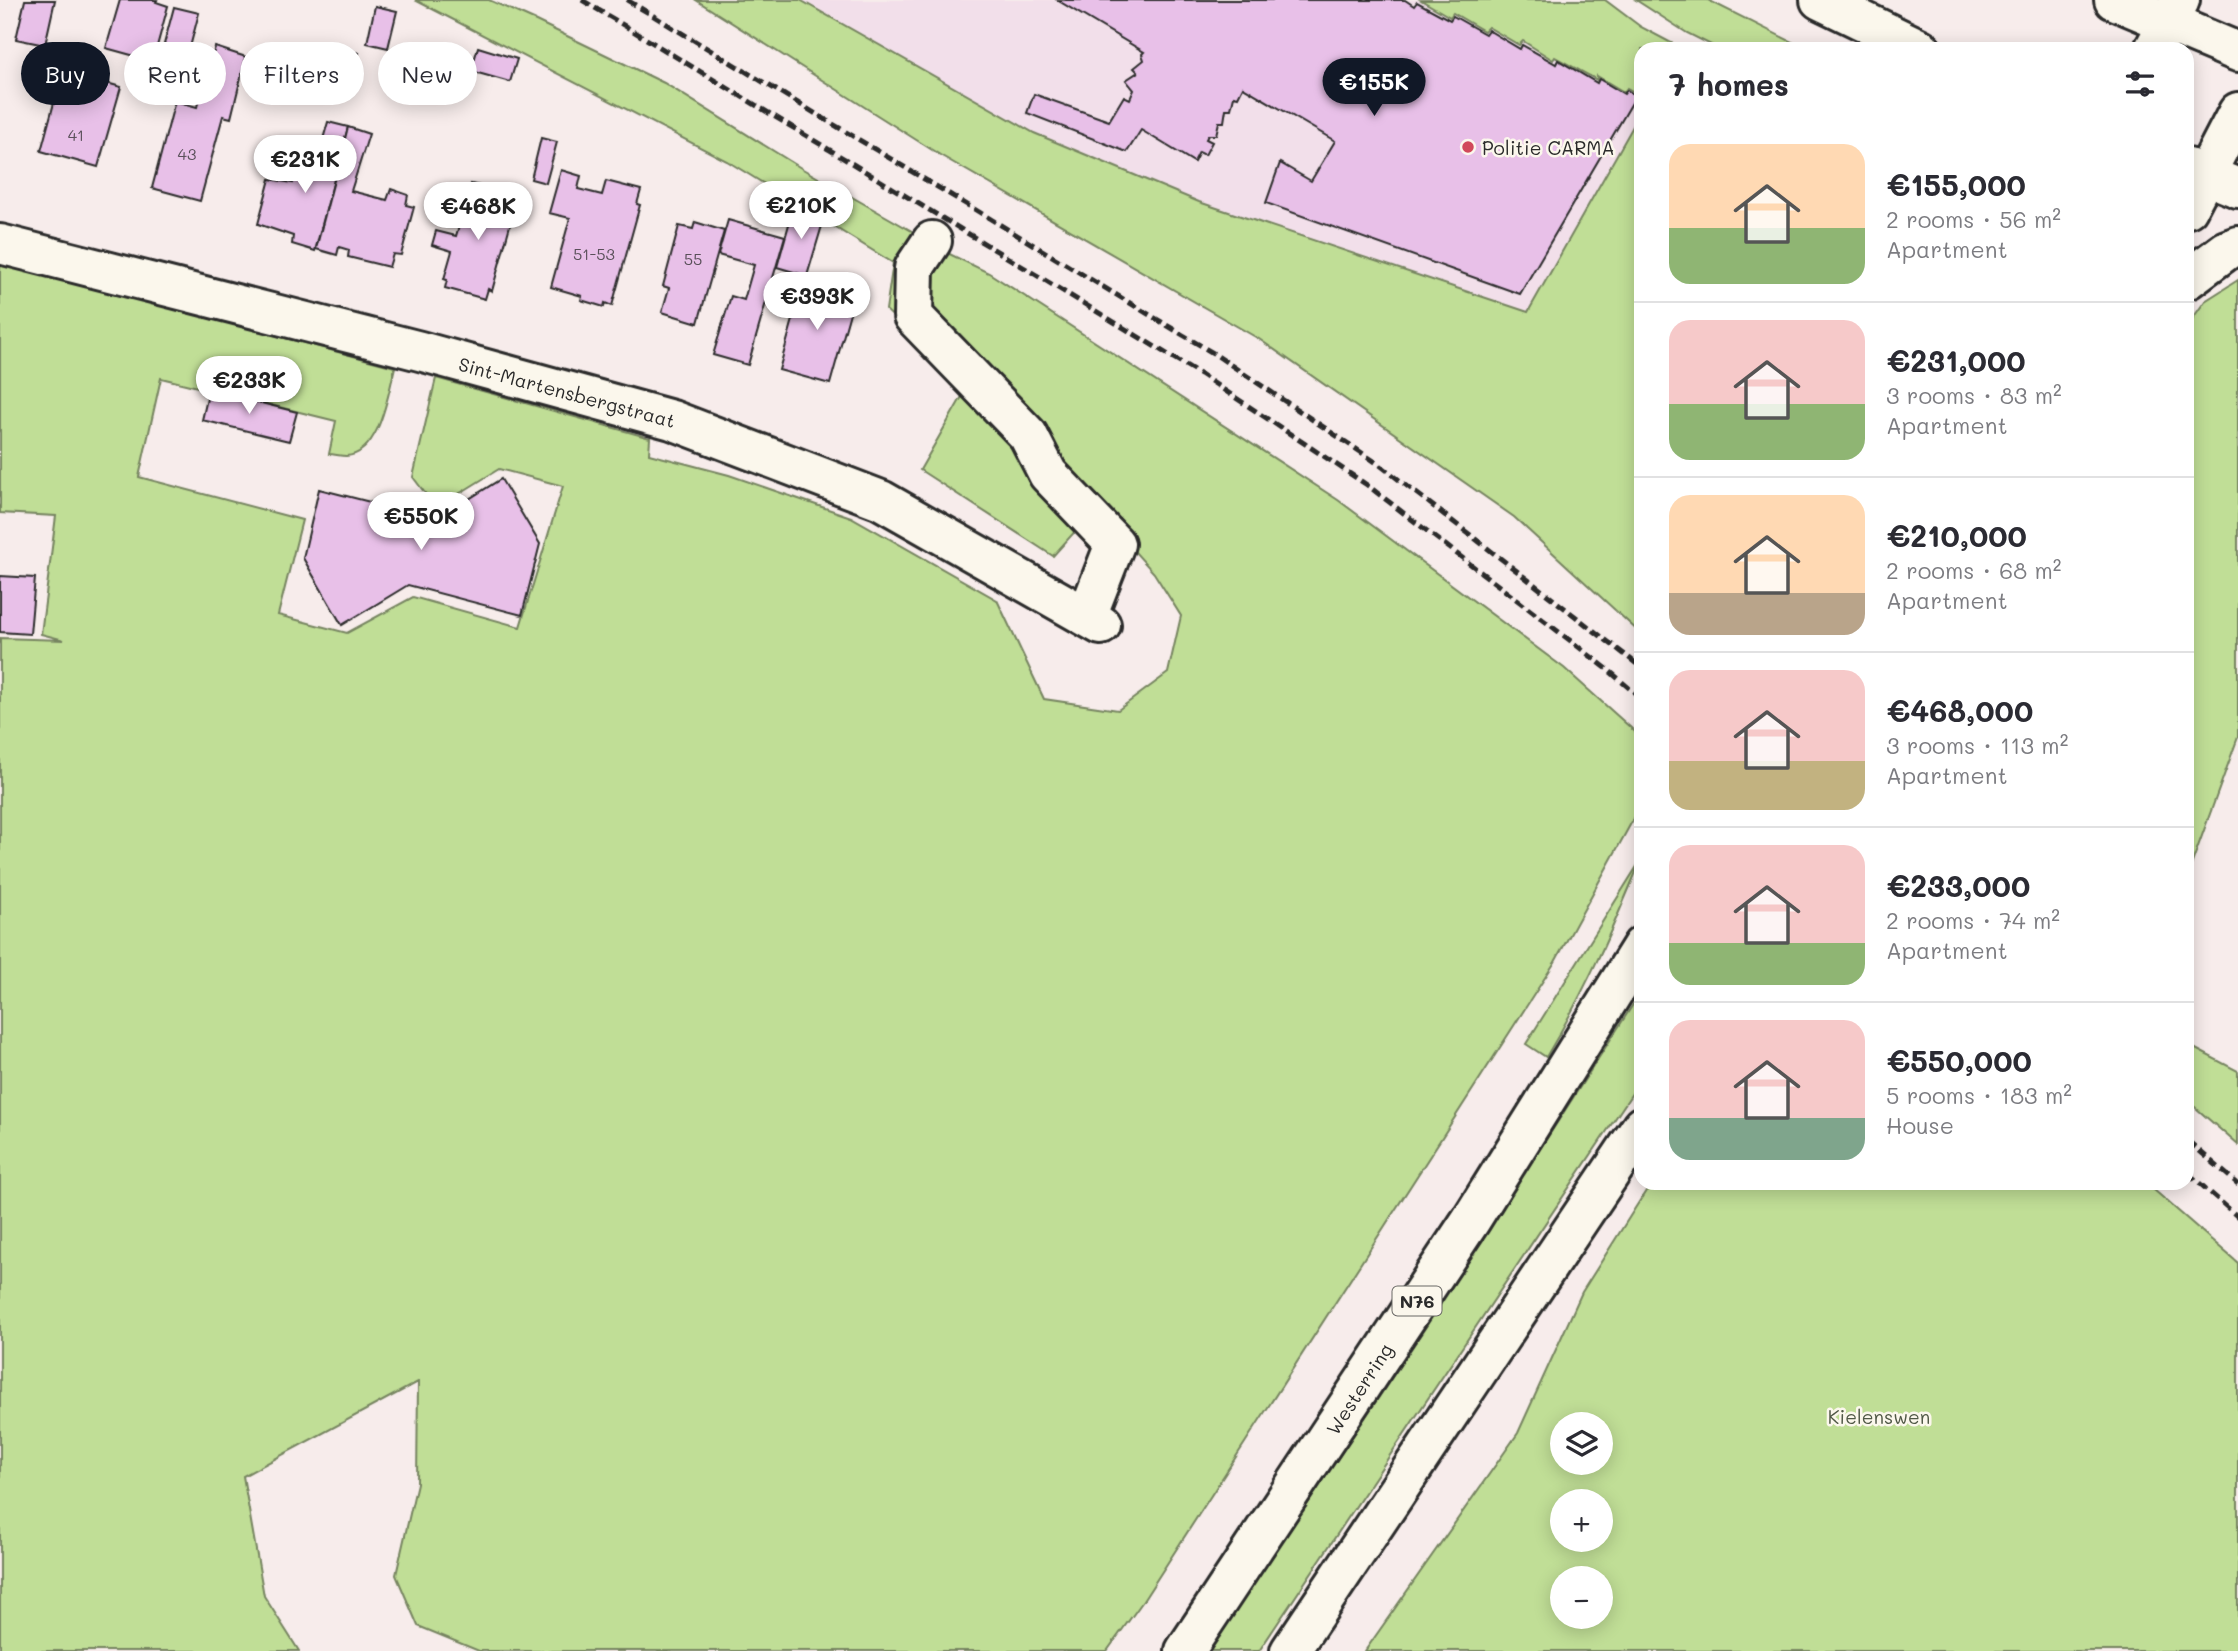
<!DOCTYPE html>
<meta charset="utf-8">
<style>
:root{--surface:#fff;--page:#f2f2f3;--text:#2b2b33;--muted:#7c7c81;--line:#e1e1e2;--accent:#111827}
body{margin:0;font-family:Mali,sans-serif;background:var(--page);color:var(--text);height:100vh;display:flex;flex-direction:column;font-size:26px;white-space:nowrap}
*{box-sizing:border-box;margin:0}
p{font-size:23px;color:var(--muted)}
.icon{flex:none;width:38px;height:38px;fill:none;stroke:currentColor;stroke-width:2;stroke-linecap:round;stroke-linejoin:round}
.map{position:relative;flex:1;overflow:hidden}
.drawer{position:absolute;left:1634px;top:42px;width:560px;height:1148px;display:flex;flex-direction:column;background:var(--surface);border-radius:21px;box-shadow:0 4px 18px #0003}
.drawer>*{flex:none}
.hud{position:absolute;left:21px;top:42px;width:665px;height:63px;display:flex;gap:14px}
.controls{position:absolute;left:1550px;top:1412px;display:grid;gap:14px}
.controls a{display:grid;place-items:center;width:63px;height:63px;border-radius:50%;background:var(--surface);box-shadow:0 4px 18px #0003;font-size:35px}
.price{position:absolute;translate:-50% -60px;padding:0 16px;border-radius:24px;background:#fff;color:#222;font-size:23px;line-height:46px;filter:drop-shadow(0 2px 4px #0008)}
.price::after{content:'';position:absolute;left:50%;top:42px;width:21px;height:16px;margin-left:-10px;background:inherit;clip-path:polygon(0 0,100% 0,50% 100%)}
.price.on{background:var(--accent);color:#fff}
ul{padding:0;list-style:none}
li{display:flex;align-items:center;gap:21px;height:175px;padding:0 35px}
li+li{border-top:2px solid var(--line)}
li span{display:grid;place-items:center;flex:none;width:196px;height:140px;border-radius:21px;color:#555}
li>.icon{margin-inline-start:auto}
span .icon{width:84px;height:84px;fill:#fffc;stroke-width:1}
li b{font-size:30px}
h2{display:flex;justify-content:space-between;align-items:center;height:84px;padding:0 35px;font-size:30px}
.chip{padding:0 24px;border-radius:32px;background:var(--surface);box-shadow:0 4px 18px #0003;font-size:24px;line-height:63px}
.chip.on{background:var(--accent);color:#fff}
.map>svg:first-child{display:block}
.built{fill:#f2dfea}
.green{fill:#c0de96;stroke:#768460;stroke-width:2;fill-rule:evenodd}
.building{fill:#e8c0e8;stroke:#2b2b2b;stroke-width:2}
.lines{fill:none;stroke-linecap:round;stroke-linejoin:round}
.minor-casing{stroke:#2b2b2b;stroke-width:44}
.major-casing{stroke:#2b2b2b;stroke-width:44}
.highway-casing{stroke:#2b2b2b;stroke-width:44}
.minor{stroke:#fbf7ec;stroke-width:38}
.major{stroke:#fbf7ec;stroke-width:38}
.highway{stroke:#fbf7ec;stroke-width:38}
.rail{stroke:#2b2b2b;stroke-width:5;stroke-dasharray:10 5;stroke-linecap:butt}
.poi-dot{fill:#d1495b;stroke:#fbf7ec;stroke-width:2.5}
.labels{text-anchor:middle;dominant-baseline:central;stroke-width:5;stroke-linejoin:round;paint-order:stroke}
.number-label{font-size:16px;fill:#5a505a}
.shield{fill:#fbf7ec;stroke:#696865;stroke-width:2}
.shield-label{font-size:18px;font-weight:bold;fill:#2b2b2b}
.poi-label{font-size:19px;fill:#2b2b2b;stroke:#fbf7ec;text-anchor:start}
.street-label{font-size:19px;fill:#2b2b2b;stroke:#fbf7ec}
.park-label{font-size:19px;fill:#505846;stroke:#fbf7ec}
</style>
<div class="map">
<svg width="2238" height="1651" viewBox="0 0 2238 1651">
<rect width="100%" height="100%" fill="#f7eceb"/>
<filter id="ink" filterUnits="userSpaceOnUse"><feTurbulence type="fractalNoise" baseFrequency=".0143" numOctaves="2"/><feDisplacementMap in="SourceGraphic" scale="14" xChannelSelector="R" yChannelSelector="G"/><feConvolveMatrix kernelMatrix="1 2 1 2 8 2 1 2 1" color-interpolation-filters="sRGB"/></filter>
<g filter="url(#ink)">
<polygon class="built" points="800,0 1480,0 1641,79 1641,112 1529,312 1199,202 1034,133"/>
<g class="green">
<polygon points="415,0 489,0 536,21 664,83 801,168 924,238 906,329 886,310 893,263 727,161"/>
<polygon points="696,0 800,0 1034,133 1199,202 1528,312 1641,112 1641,634 1514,517 1259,339 940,155"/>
<polygon points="1421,0 1605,0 1641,27 1679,47 1642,49 1641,96 1627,88 1624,92 1597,76 1597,80 1555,57 1553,60 1523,41 1519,45 1488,27 1484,31 1453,13 1450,17"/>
<polygon points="1636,0 1708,0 1806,49 1719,49 1687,33"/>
<path d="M937,248l52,25 349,227 226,168 77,69v68l-86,157 -412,639 -36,50h-628l-61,-25 -22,-51 21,-92 1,-101 -175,94 21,120 35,55h-299v-1013l64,2 -23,-6 15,-118 -56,-3v-250l395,104c-7,27 -15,87 -49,89 -6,0 -12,-2 -17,-2l7,-33 -175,-43 -22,99 163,43 -24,95 69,18 66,-36 107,30 43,-141 -64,-17 -63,39 -23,-31 23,-99 214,60 -1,16 80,21 122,42 146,83 47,99 74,11 50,-37 13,-57 -27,-43 -93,-103 -139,-158z"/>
<polygon points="2238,280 2238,737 2188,874 2188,325 2205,301"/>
<polygon points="968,386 1079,527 1053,556 920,470"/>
<path d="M1641,860c-28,68 -57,134 -95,197l-20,-13z"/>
<polygon points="1641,992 1641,1080 1259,1651 1209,1651 1427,1325"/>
<polygon points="2188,1045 2238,1071 2238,1145 2188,1101"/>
<path d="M1651,1183h495l92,80v388h-873l153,-218 64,-141zM1563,1424h38v39h-38zM1563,1502h38v38h-38zM1563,1578h38v39h-38z"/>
</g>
<g class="building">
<polygon points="25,0 55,0 45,45 16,39"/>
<polygon points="120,0 157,0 156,2 168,6 153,61 106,48"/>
<polygon points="1057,0 1405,0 1414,6 1417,2 1450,20 1453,16 1485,34 1488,30 1520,49 1522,45 1556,64 1558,60 1597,83 1599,79 1624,94 1627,90 1636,96 1520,294 1266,203 1280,163 1311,181 1335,141 1243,87 1238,97 1234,96 1231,109 1226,109 1224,122 1219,122 1216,135 1208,135 1206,139 1212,142 1205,155 1199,152 1194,162 1141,130 1127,152 1027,113 1034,94 1109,121 1124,96 1130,99 1134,90 1126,80 1138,72 1134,68 1144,60 1142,54 1144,52"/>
<polygon points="375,6 397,11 388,48 367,43"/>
<polygon points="174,7 199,13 184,70 159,63"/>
<polygon points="328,45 359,53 350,91 318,83"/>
<polygon points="215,47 246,57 231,118 223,116 200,201 152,188 175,101 197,107 200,95 207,97 208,93 203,91"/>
<polygon points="478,47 517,59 510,82 471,71"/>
<polygon points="61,77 88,83 89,78 121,87 98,167 41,151"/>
<polygon points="328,122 348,127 315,251 292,244 293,236 258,224 270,179 293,183 295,174 312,177"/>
<polygon points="348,127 369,134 351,191 387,200 391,189 408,195 406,205 414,207 401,255 393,254 389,267 348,257 349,250 339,247 337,255 316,249"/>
<polygon points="541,138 557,142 546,183 531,179"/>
<polygon points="561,170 581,176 578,189 602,195 606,181 641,190 637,204 640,205 612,306 605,303 604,307 581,300 582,296 551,287 570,218 549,213"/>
<polygon points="471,184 489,188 487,193 498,196 499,191 518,196 492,291 488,289 485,299 445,288 447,280 444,279 452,251 432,245 436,231 456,236"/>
<polygon points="795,203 824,219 807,276 777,267"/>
<polygon points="728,220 785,236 748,365 713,355 731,296 744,300 754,265 718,255"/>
<polygon points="695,222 724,231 698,323 662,312 669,288 663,286 679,226 693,229"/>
<polygon points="804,280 855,295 830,384 779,370"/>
<polygon points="209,390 297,412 289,441 202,420"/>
<polygon points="501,479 540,544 522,615 408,585 342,625 303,558 319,489 437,519"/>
<polygon points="0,576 35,578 30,634 0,632"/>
</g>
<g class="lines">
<g class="minor-casing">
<g id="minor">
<polyline points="932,241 914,268 913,316 1028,435 1048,474 1115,544 1087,616"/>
<polyline points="0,244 420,351 672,420 881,500 1101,625"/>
</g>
</g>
<g class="major-casing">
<g id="major">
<polyline points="1820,0 1921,49"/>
<polyline points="2114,0 2238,52"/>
<polyline points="2188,168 2238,188"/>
</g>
</g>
<g class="highway-casing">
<g id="highway">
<polyline points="2154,49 2180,0"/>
<polyline points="2188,208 2238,112"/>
<polyline points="2188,279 2227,250 2238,246"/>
<polyline points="1185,1651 1471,1220 1642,946"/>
<polyline points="1290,1651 1642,1126"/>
</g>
</g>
<use href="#minor" class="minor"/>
<use href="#major" class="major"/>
<use href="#highway" class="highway"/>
<g class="rail">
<polyline points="582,0 1200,374 1367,485 1606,668 1642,699"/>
<polyline points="627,0 1213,353 1380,465 1642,668"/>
<polyline points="2188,1141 2238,1184"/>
<polyline points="2188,1173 2238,1217"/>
</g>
</g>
</g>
<circle class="poi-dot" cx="1468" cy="147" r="7"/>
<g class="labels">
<g class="number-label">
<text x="76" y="134">41</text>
<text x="187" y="153">43</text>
<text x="594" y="253">51-53</text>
<text x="693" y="258">55</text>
</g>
<rect class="shield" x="1392.5" y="1286.5" width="49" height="29" rx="5"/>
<g class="shield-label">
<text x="1417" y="1301">N76</text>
</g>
<g class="poi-label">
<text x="1482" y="147">Politie CARMA</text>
</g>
<g class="street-label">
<text transform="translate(567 392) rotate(15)">Sint-Martensbergstraat</text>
<text transform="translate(1359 1389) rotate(-57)">Westerring</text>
</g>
<g class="park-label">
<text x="1879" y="1416">Kielenswen</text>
</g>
</g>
</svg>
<div class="controls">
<a><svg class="icon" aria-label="layers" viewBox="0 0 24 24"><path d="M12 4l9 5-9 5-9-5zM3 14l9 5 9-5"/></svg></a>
<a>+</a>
<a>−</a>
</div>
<b class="price on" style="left:1374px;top:118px">€155K</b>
<b class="price" style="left:305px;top:195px">€231K</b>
<b class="price" style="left:801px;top:241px">€210K</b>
<b class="price" style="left:478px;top:242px">€468K</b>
<b class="price" style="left:817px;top:332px">€393K</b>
<b class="price" style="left:249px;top:416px">€233K</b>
<b class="price" style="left:421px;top:552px">€550K</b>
<div class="hud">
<a class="chip on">Buy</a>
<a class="chip">Rent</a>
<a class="chip">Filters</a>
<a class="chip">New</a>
</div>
<section class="drawer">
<h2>7 homes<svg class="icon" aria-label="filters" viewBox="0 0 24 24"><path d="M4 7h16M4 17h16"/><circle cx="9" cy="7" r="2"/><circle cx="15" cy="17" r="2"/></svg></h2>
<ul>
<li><span style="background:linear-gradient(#ffd9b3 60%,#8fb573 0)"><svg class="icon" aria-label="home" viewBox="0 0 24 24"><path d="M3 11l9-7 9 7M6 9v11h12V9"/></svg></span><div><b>€155,000</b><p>2 rooms · 56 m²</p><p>Apartment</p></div></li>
<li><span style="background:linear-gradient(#f6c9c9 60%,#8fb573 0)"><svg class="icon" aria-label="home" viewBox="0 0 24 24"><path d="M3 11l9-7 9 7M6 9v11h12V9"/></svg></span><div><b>€231,000</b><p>3 rooms · 83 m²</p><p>Apartment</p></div></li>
<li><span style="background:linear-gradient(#ffd9b3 70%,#b9a48a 0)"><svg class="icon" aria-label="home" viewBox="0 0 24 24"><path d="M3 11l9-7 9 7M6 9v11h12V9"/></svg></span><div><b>€210,000</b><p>2 rooms · 68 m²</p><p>Apartment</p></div></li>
<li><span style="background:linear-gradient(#f6c9c9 65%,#c2b280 0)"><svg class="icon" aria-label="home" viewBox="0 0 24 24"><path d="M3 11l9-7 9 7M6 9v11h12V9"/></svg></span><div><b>€468,000</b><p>3 rooms · 113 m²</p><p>Apartment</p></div></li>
<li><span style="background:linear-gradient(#f6c9c9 70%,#8fb573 0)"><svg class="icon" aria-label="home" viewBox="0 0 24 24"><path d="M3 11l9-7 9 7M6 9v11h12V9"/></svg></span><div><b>€233,000</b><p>2 rooms · 74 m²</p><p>Apartment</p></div></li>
<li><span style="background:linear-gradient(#f6c9c9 70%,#7fa58c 0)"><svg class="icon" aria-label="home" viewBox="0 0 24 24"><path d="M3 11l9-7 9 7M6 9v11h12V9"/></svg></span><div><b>€550,000</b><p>5 rooms · 183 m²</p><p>House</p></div></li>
</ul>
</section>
</div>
